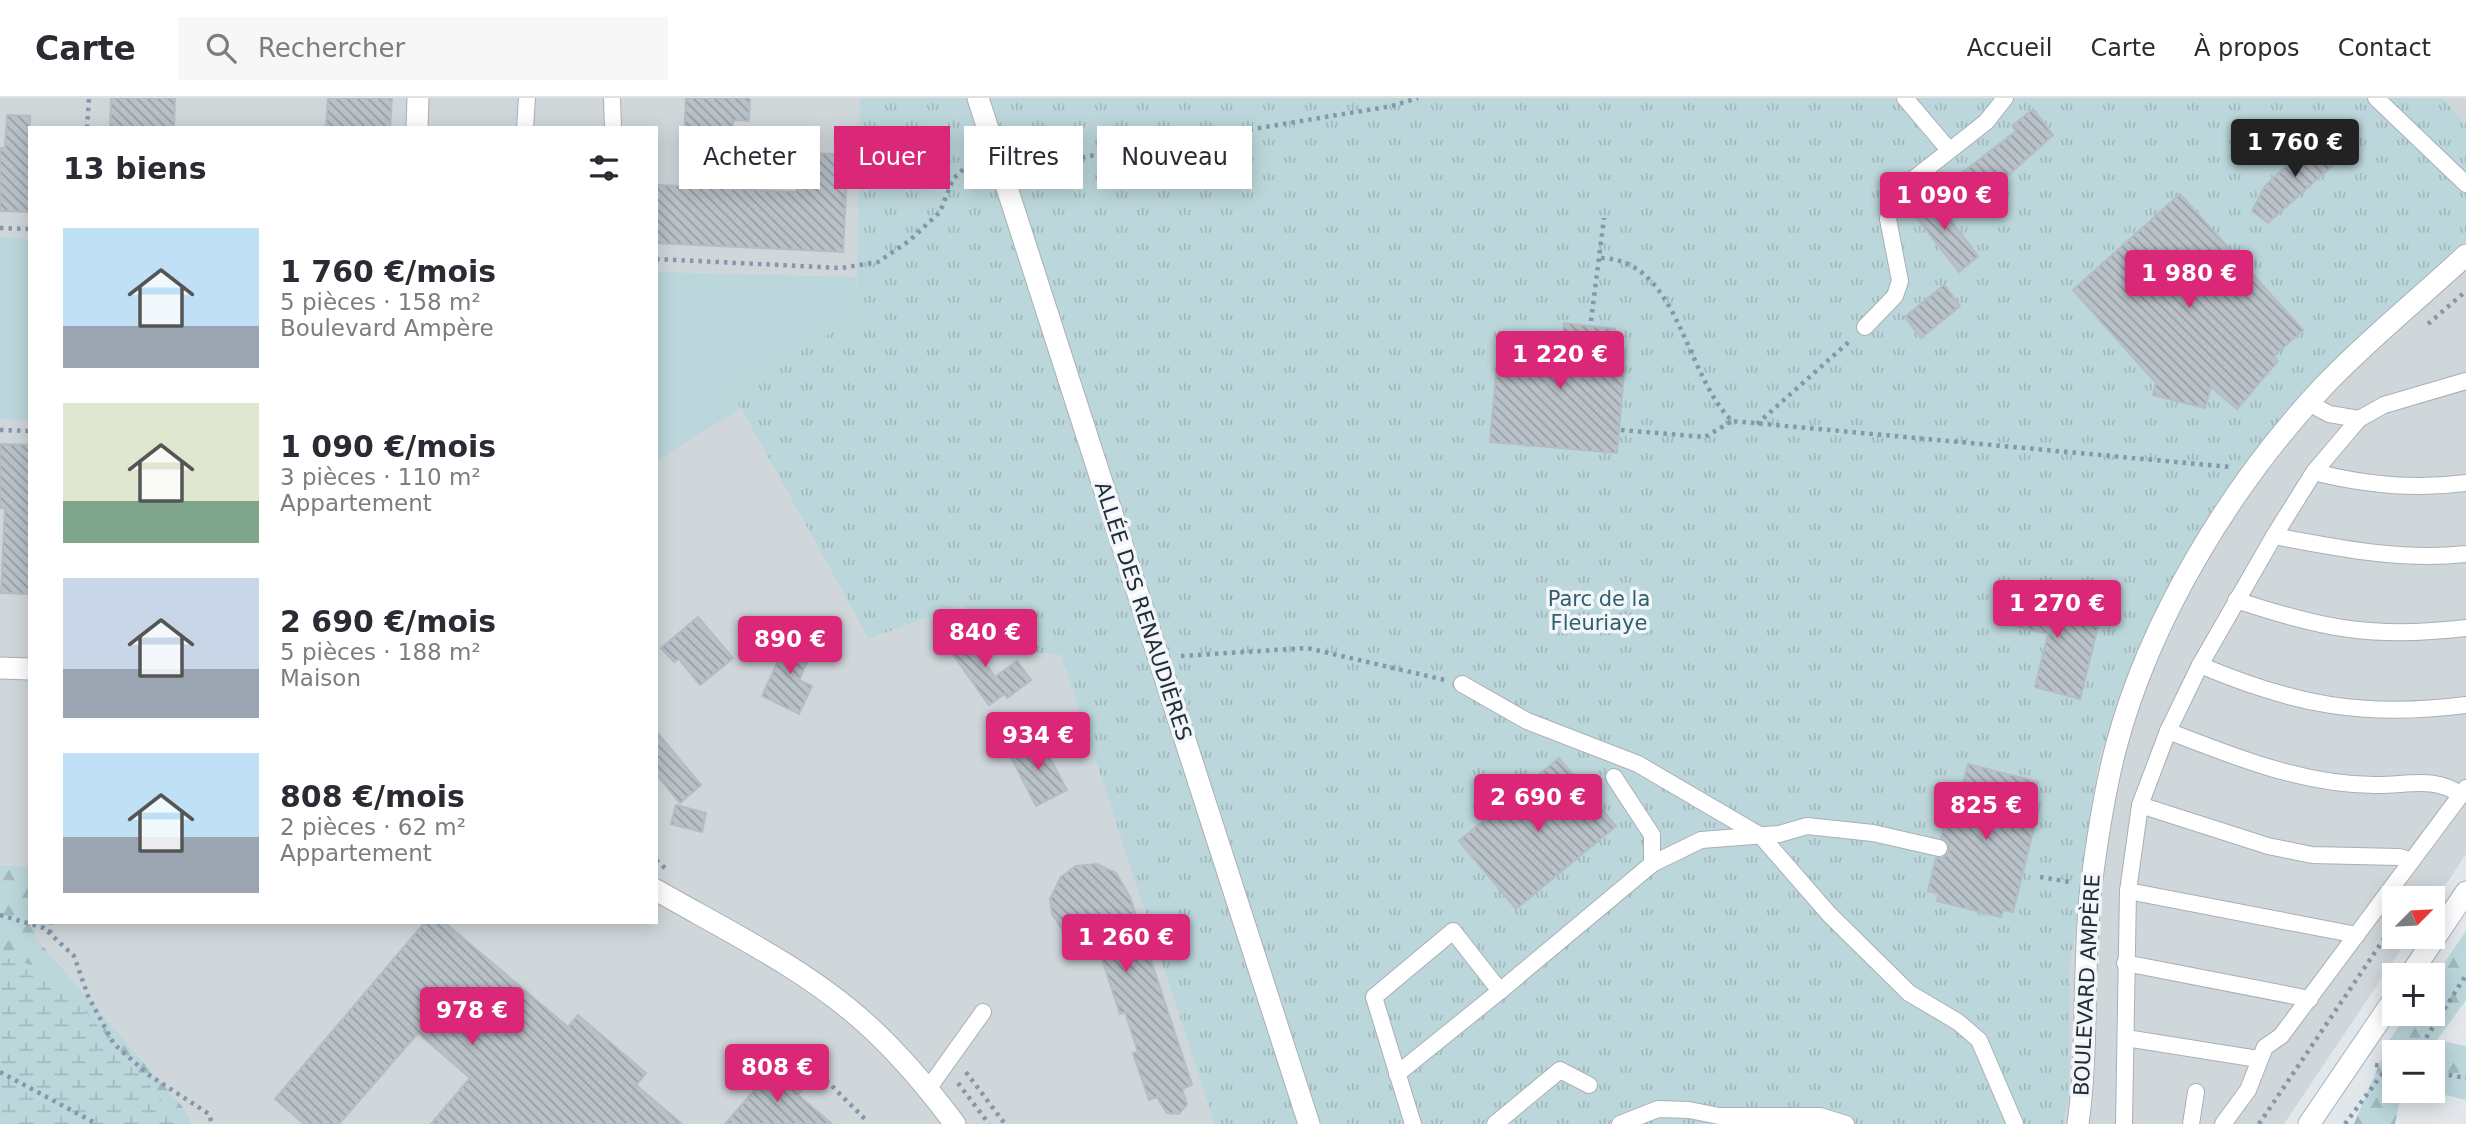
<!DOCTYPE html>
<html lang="fr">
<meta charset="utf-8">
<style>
:root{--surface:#fff;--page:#f7f7f7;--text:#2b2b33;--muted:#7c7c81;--line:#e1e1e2;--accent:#db2777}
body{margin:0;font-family:"DejaVu Sans",sans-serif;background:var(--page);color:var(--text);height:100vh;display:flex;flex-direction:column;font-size:26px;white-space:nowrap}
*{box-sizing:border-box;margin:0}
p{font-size:23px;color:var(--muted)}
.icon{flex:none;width:38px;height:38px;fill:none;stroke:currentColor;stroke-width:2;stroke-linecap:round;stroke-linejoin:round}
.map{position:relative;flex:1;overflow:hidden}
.side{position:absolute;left:28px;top:28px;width:630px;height:798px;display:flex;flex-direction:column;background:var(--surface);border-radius:0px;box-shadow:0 4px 18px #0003}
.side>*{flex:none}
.hud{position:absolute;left:679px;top:28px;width:665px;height:63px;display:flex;gap:14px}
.needle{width:46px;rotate:66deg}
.controls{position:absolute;left:2382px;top:788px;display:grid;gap:14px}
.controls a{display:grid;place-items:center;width:63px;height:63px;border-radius:0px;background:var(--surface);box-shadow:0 4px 18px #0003;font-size:35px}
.price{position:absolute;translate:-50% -60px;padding:0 16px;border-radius:7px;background:var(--accent);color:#fff;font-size:23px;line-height:46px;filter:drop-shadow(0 2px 4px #0008)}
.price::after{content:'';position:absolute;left:50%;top:42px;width:21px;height:16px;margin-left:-10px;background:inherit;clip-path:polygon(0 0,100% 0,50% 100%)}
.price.selected{background:#222;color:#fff}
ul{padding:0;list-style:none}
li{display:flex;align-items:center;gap:21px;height:175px;padding:0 35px}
li span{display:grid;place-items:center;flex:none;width:196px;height:140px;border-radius:0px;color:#555}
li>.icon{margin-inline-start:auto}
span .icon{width:84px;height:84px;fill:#fffc;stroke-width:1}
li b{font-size:30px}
h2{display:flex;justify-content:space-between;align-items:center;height:84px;padding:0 35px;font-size:30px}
.pill{padding:0 24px;border-radius:0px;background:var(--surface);box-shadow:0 4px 18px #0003;font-size:24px;line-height:63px}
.pill.selected{background:var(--accent);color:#fff}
header{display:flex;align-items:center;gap:42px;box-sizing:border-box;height:98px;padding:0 35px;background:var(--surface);border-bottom:2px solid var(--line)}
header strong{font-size:33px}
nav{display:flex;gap:38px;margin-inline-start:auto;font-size:24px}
.search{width:490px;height:63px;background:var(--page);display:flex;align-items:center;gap:18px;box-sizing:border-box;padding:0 24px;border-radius:0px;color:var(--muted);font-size:26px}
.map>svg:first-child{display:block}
.built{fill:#d0d7db}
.grass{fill:#bcd7db}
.forest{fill:url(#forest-firs)}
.wetland{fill:url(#wetland-marsh)}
.park{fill:url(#park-tufts)}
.building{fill:url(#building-back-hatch);stroke:#b5bdc4;stroke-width:2}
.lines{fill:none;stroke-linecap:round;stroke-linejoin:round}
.lane-casing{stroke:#a9afb6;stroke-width:18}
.street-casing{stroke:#a9afb6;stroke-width:23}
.secondary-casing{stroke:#a7b1bc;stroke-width:23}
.path{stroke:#8597ac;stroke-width:4.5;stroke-dasharray:3.5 5;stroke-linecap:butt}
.lane{stroke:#fff;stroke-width:16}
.street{stroke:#fff;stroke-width:21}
.secondary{stroke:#fff;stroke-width:21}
.labels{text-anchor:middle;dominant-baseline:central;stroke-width:7;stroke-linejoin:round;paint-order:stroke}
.park-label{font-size:21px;fill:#305f6f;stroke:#f2f6f8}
.street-label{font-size:21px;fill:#232d3b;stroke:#f2f6f8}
</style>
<header>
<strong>Carte</strong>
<div class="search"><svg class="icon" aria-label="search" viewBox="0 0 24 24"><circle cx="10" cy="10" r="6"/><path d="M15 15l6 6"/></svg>Rechercher</div>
<nav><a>Accueil</a><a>Carte</a><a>À propos</a><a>Contact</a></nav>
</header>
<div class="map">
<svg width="2466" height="1026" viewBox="0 0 2466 1026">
<defs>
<pattern id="forest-firs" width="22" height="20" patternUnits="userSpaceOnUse" patternTransform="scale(1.75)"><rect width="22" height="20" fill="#bcd7db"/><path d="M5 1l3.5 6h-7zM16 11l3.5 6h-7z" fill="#a1b9bd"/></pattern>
<pattern id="wetland-marsh" width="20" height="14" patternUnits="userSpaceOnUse" patternTransform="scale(1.75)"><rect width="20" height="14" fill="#bcd7db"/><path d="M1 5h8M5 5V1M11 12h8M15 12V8" fill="none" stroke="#a1b9bd"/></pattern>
<pattern id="park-tufts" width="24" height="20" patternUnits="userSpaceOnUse" patternTransform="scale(1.75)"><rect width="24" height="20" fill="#bcd7db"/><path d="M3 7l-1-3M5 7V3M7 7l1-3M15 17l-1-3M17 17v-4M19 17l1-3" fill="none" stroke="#a1b9bd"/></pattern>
<pattern id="building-back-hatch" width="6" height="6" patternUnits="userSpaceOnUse" patternTransform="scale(1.75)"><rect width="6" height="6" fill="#bac2c9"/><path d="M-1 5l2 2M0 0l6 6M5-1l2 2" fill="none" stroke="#979ea4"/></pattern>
</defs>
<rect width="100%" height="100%" fill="#e2e7eb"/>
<polygon class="built" points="0,0 2466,0 2466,756 2433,806 2432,800 2394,800 2394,838 2410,838 2284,1026 192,1026 187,1014 35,839 35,824 656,824 656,30 30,30 30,769 0,767"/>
<g class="grass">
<polygon points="0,139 30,141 30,322 0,321"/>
<polygon points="656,174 856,179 856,220 732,294 741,310 656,364"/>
</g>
<g class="forest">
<polygon points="0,767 30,769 30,824 35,824 35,839 187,1014 192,1026 0,1026"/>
<polygon points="2466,833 2466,902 2437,942 2466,948 2466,1002 2424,992 2432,992 2432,954 2394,954 2394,992 2402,992 2395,1026 2354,1026 2390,941 2408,915 2432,915 2433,881"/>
</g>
<polygon class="wetland" points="0,858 49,872 183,1026 0,1026"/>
<polygon class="park" points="860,0 2442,0 2466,26 2466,143 2421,187 2206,425 2099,658 2070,867 2069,998 2063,1026 1215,1026 1061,557 1000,551 962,506 869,541 732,294 856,220"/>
<g class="building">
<polygon points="111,0 175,0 174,30 110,30"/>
<polygon points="328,0 392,0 390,30 326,30"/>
<polygon points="686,0 750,0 749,23 733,22 729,91 796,94 798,54 848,57 843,154 656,145 656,87 682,88"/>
<polygon points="2033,11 2053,37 1983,100 1963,74 2016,33 2012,28"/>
<polygon points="7,17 30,18 30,114 0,113 0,50 5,50"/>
<polygon points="2318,38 2341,60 2268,125 2252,113 2265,88"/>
<polygon points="1929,94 1978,158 1959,174 1909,110"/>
<polygon points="2180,96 2303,232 2274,258 2278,263 2237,311 2211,289 2205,310 2153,297 2156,285 2073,192"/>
<polygon points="1944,187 1960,208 1921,240 1905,219"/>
<polygon points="1564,225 1615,231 1616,251 1626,252 1617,355 1490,344 1499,241 1562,246"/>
<polygon points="0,346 30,347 30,496 1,495 5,410 0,410"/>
<polygon points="2011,493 2097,515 2095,523 2099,524 2080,601 2035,589 2048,536 2003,525"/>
<polygon points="698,519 733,560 700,587 679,561 674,564 661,550"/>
<polygon points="959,528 995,579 1017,563 1031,582 1007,600 1005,596 989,607 942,541"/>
<polygon points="790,537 814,549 799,582 812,588 799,616 762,598"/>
<polygon points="656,633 701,687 680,705 656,676"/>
<polygon points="1039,639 1067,692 1036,708 1009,655"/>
<polygon points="1559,660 1616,728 1516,811 1459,743"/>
<polygon points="1968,666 2038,684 2033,704 2040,706 2013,814 2003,812 2001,819 1937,803 1939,796 1928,793 1936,760 1943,760 1949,753 1949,746 1941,740 1955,685 1963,686"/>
<polygon points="676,707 706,715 702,734 671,726"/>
<polygon points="1097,766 1116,775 1130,799 1192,987 1182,991 1187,1006 1179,1016 1167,1015 1157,999 1149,1002 1133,955 1138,954 1125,914 1120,916 1097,846 1066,837 1052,816 1050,801 1061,779 1076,768"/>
<polygon points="425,824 444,824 568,929 578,917 646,975 636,987 682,1026 431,1026 470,980 418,935 339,1026 304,1026 275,1001"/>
<polygon points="776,967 803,990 798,997 832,1026 725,1026"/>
</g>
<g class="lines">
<g class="lane-casing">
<g id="lane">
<polyline points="612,0 613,30"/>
<polyline points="1905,0 1949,52"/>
<polyline points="2376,0 2466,86"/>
<polyline points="525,30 527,0"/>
<polyline points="1865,229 1895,198 1900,183 1888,121 1893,97 1986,24 2005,0"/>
<polyline points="2309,305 2329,316 2359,321"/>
<path d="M2314,374c51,13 100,18 152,11"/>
<path d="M2274,438c65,12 126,25 192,18"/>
<path d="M2236,502c87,29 138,39 230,28"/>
<path d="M2200,567c94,40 164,53 266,40"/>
<polyline points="1462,586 1527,623 1638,666 1761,738 1829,816 1909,895 1958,924 1979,942 2015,1026"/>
<path d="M2168,633c67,26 133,53 206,54 31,1 60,-10 87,10"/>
<polyline points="1614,679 1652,737 1652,766"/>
<polyline points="2140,707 2268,748 2312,757 2399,759 2412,763"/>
<polyline points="2128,793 2357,837"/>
<polyline points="2125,865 2310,901"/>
<polyline points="2126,940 2258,961"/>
<polyline points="1397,976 1500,893"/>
<polyline points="928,991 983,914"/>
<polyline points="1413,1026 1374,899 1453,833 1500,893 1652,766 1701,742 1779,736 1807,728 1873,735 1939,750"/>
<polyline points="1495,1026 1560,972 1589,987"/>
<polyline points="1620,1026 1658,1011 1689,1012 1719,1018 1820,1018 1846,1026"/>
<polyline points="2124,1026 2128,793 2140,707 2168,633 2200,567 2274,438 2314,374 2359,321 2384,307 2466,283"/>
<polyline points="2191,1026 2196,994"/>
<polyline points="2223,1026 2248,992 2265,949 2281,938 2466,690"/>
</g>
</g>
<g class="street-casing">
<g id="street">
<polyline points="978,0 1309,1026"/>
<polyline points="417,30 418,0"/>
<polyline points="0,570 30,571"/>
<path d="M656,792c68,39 148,78 207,131 34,30 65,67 92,103"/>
<path d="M2078,1026c11,-79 4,-158 13,-237 6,-47 13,-95 25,-140 34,-129 116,-263 206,-359 45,-48 97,-89 144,-133"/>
</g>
</g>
<g class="secondary-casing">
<g id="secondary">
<polyline points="2410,877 2466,794"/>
<polyline points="2309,1026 2394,901"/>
</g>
</g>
<g class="path">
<polyline points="87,30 89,0"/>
<polyline points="1023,69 1392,8 1418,0"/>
<polyline points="0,130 30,131"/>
<path d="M1601,160c78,2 83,116 131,163l498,46"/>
<polyline points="656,161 841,170 878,164 909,143 940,114 953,81 974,61"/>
<polyline points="1591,223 1604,120"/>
<polyline points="2428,226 2466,193"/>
<polyline points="1757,326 1852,241"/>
<polyline points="0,332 30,333"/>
<polyline points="1621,332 1705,339 1732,323"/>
<polyline points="1181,558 1307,550 1445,582"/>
<polyline points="656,762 665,770"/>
<polyline points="2040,779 2070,784"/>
<polyline points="0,817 44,830 74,858 88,898 114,946 149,977 209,1016 212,1026"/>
<polyline points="50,835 51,824"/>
<polyline points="2417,954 2466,877"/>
<polyline points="802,958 867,1023"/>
<polyline points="2375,967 2394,969"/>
<polyline points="0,974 97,1026"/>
<polyline points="966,974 1005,1026"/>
<polyline points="2432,974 2466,980"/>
<polyline points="958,985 989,1026"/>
<polyline points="2259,1026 2394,826"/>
<polyline points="2345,1026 2388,968"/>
</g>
<use href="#lane" class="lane"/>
<use href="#street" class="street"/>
<use href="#secondary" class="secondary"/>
</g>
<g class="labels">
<g class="park-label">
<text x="1599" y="501">Parc de la<tspan x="1599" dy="24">Fleuriaye</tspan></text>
</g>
<g class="street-label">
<text transform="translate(1143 513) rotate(72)">ALLÉE DES RENAUDIÈRES</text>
<text transform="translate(2087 887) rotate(-87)">BOULEVARD AMPÈRE</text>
</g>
</g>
</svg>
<div class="controls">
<a><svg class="needle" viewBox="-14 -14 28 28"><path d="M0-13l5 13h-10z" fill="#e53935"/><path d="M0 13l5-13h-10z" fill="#7c7c81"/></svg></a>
<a>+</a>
<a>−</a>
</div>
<b class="price selected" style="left:2295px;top:81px">1 760 €</b>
<b class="price" style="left:1944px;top:134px">1 090 €</b>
<b class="price" style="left:2189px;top:212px">1 980 €</b>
<b class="price" style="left:1560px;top:293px">1 220 €</b>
<b class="price" style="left:2057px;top:542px">1 270 €</b>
<b class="price" style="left:985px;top:571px">840 €</b>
<b class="price" style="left:790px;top:578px">890 €</b>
<b class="price" style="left:1038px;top:674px">934 €</b>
<b class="price" style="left:1538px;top:736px">2 690 €</b>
<b class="price" style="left:1986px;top:744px">825 €</b>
<b class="price" style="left:1126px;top:876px">1 260 €</b>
<b class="price" style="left:472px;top:949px">978 €</b>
<b class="price" style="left:777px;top:1006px">808 €</b>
<div class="hud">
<a class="pill">Acheter</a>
<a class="pill selected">Louer</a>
<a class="pill">Filtres</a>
<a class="pill">Nouveau</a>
</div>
<section class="side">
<h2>13 biens<svg class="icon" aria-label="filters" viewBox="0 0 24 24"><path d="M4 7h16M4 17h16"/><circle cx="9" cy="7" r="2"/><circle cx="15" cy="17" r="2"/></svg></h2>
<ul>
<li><span style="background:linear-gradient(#bfe0f5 70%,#9aa5b1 0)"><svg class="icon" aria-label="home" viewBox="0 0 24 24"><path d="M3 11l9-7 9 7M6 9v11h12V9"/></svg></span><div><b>1 760 €/mois</b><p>5 pièces · 158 m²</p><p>Boulevard Ampère</p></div></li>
<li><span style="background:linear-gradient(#dfe7d0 70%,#7fa58c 0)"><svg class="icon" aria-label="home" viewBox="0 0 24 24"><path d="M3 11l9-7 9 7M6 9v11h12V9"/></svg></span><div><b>1 090 €/mois</b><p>3 pièces · 110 m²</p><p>Appartement</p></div></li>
<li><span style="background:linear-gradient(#c9d6e8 65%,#9aa5b1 0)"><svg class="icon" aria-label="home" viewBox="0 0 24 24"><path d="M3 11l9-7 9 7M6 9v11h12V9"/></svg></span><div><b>2 690 €/mois</b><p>5 pièces · 188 m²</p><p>Maison</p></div></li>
<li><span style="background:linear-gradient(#bfe0f5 60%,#9aa5b1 0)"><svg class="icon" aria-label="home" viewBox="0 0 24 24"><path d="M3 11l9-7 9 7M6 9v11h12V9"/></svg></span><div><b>808 €/mois</b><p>2 pièces · 62 m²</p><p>Appartement</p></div></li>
</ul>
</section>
</div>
